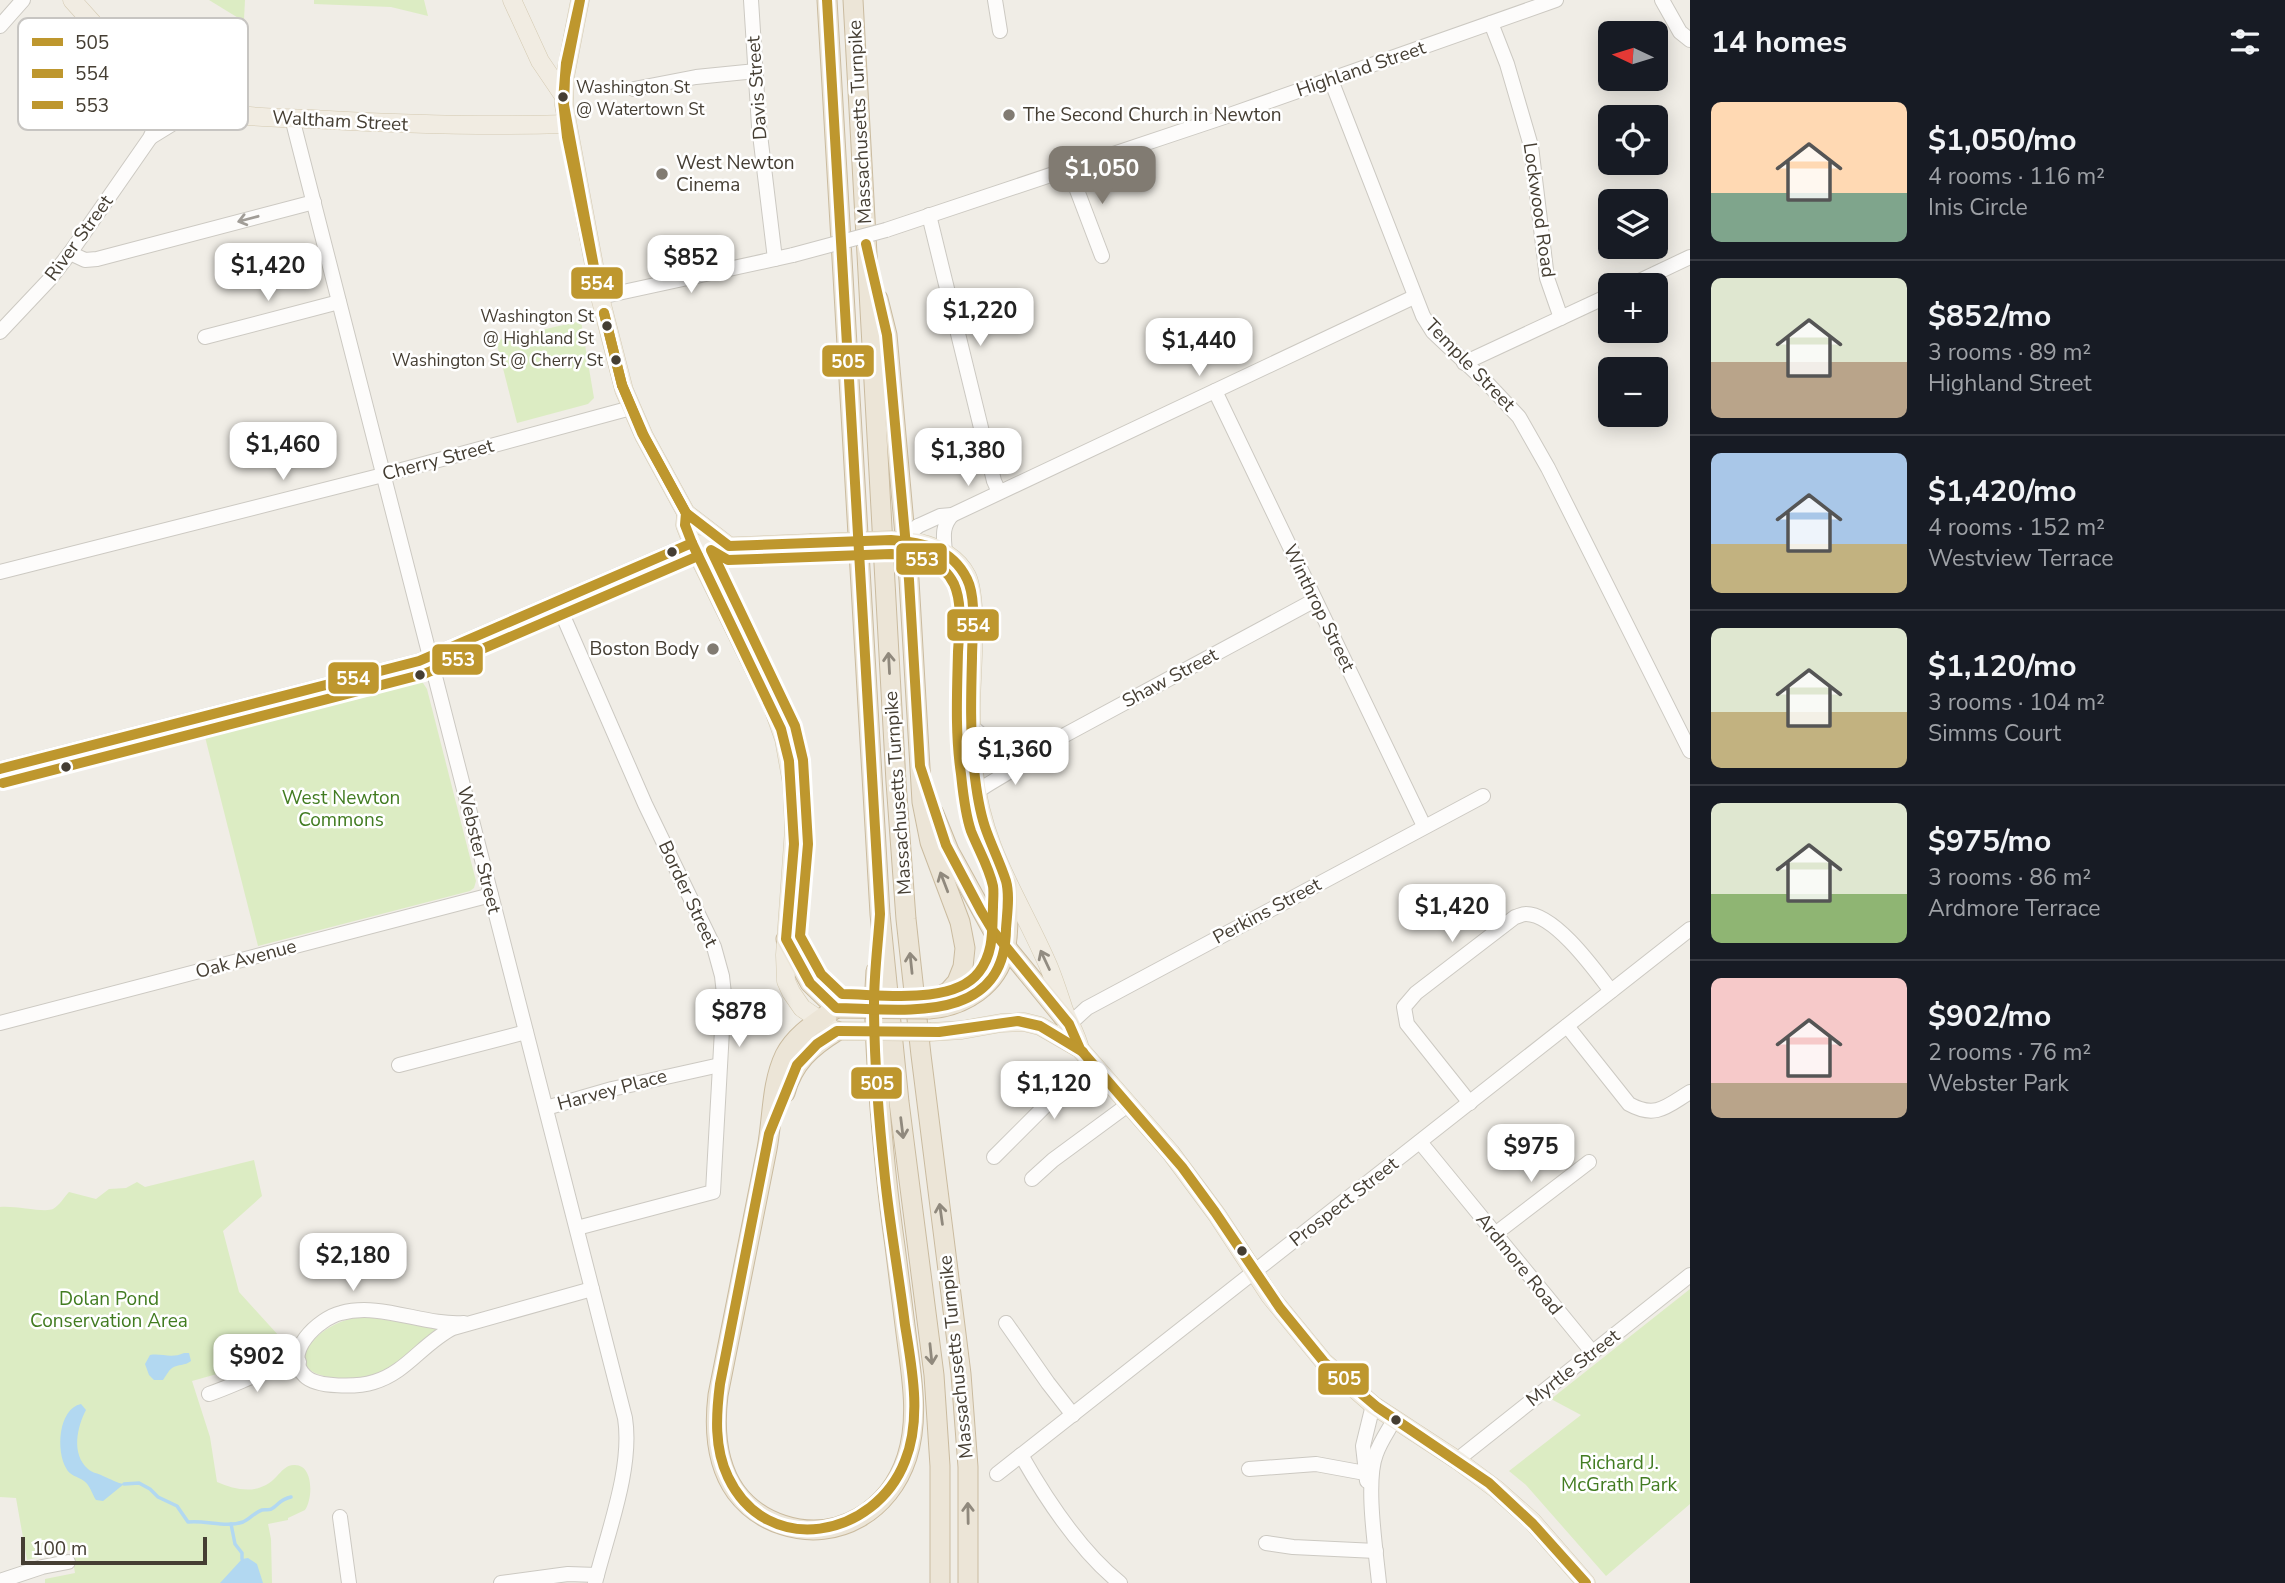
<!DOCTYPE html>
<meta charset="utf-8">
<style>
:root{--surface:#171b24;--page:#20242c;--text:#f1f3f6;--muted:#9ea1a6;--line:#363941;--accent:#817b72}
body{margin:0;font-family:"Nunito Sans",sans-serif;background:var(--page);color:var(--text);height:100vh;display:flex;flex-direction:column;font-size:26px;white-space:nowrap}
*{box-sizing:border-box;margin:0}
p{font-size:23px;color:var(--muted)}
.icon{flex:none;width:38px;height:38px;fill:none;stroke:currentColor;stroke-width:2;stroke-linecap:round;stroke-linejoin:round}
.map{position:relative;flex:1;overflow:hidden}
.sheet{display:flex;flex-direction:column;background:var(--surface);width:595px}
.sheet>*{flex:none}
.needle{width:46px;rotate:274deg}
.controls{position:absolute;left:1598px;top:21px;display:grid;gap:14px}
.controls a{display:grid;place-items:center;width:70px;height:70px;border-radius:10px;background:var(--surface);box-shadow:0 4px 18px #0003;font-size:35px}
.scale{position:absolute;left:21px;bottom:18px;width:186px;box-sizing:border-box;padding-left:7px;border:4px solid #453e33;border-top:0;font-size:19px;line-height:24px;white-space:nowrap;color:#453e33;-webkit-text-stroke:5px #fff;paint-order:stroke}
.price{position:absolute;translate:-50% -60px;padding:0 16px;border-radius:14px;background:#fff;color:#222;font-size:23px;line-height:46px;filter:drop-shadow(0 2px 4px #0008)}
.price::after{content:'';position:absolute;left:50%;top:42px;width:21px;height:16px;margin-left:-10px;background:inherit;clip-path:polygon(0 0,100% 0,50% 100%)}
.price.on{background:var(--accent);color:#fff}
ul{padding:0;list-style:none}
li{display:flex;align-items:center;gap:21px;height:175px;padding:0 21px}
li+li{border-top:2px solid var(--line)}
li span{display:grid;place-items:center;flex:none;width:196px;height:140px;border-radius:10px;color:#555}
li>.icon{margin-inline-start:auto}
span .icon{width:84px;height:84px;fill:#fffc;stroke-width:1}
li b{font-size:30px}
h2{display:flex;justify-content:space-between;align-items:center;height:84px;padding:0 21px;font-size:30px}
main{display:flex;flex:1;min-height:0}
.map>svg:first-child{display:block}
.green{fill:#dcecc3}
.water{fill:#b2d8f1}
.lines{fill:none;stroke-linecap:round;stroke-linejoin:round}
.stream{stroke:#b2d8f1;stroke-width:3.5}
.minor-casing{stroke:#ccc9c2;stroke-width:16}
.major-casing{stroke:#d4cab2;stroke-width:19}
.highway-casing{stroke:#cabb9f;stroke-width:21}
.minor{stroke:#fdfcfb;stroke-width:14}
.major{stroke:#f1ece2;stroke-width:18}
.highway{stroke:#ece5d7;stroke-width:19}
.minor-bridge-casing{stroke:#ccc9c2;stroke-width:16;stroke-linecap:butt}
.major-bridge-casing{stroke:#d4cab2;stroke-width:19;stroke-linecap:butt}
.highway-bridge-casing{stroke:#cabb9f;stroke-width:21;stroke-linecap:butt}
.minor-bridge{stroke:#fdfcfb;stroke-width:14}
.major-bridge{stroke:#f1ece2;stroke-width:18}
.highway-bridge{stroke:#ece5d7;stroke-width:19}
.bus-1-casing{stroke:#fff;stroke-width:16}
.bus-2-casing{stroke:#fff;stroke-width:16}
.bus-3-casing{stroke:#fff;stroke-width:16}
.bus-1{stroke:#be972e;stroke-width:10}
.bus-2{stroke:#be972e;stroke-width:10}
.bus-3{stroke:#be972e;stroke-width:10}
.oneway{stroke:#a19d97}
.oneway2{stroke:#90897d}
.oneway3{stroke:#928c82}
.bus-dot{fill:#453e33;stroke:#fff;stroke-width:2.5}
.poi-dot{fill:#817b72;stroke:#fff;stroke-width:2.5}
.labels{text-anchor:middle;dominant-baseline:central;stroke-width:5;stroke-linejoin:round;paint-order:stroke}
.bus-label{font-size:17px;fill:#453e33;stroke:#fff;text-anchor:end}
.street-label{font-size:19px;fill:#453e33;stroke:#fff}
.poi-label{font-size:19px;fill:#453e33;stroke:#fff;text-anchor:start}
.park-label{font-size:19px;fill:#427c21;stroke:#fff}
.key{fill:#fff;stroke:#c7c5c2;stroke-width:2}
.key-label{font-size:19px;fill:#453e33}
.line-badge{stroke:#fff;stroke-width:2.5}
.badge-label{font-size:19px;text-anchor:middle;font-weight:bold;fill:#fff}
</style>
<main>
<div class="map">
<svg width="1690" height="1583" viewBox="0 0 1690 1583">
<rect width="100%" height="100%" fill="#f0ede6"/>
<g class="green">
<polygon points="209,0 245,0 244,19 240,19"/>
<polygon points="314,0 424,0 428,16 391,7 314,4"/>
<polygon points="581,321 594,398 588,404 517,423 497,345 501,339"/>
<polygon points="412,676 421,680 427,689 476,881 474,888 470,891 258,946 203,729"/>
<path d="M254,1160l8,36 -39,35 16,61 50,55 -1,7 -96,27 18,56 7,45c21,9 43,13 60,-6 5,-5 9,-11 17,-11 20,-1 19,34 11,45l-17,8v2l-20,4 3,15 1,44h-227v-4l30,-6 -4,-23 -44,10 -11,-62 -16,-1v-290c14,-2 44,6 53,2 7,-4 11,-12 16,-17l27,7 13,-10 17,-1 11,-6 8,5z"/>
<polygon points="1690,1289 1690,1504 1606,1576 1526,1485 1509,1471 1581,1415 1551,1399"/>
<path d="M366,1317l76,11c-19,14 -44,39 -66,47 -13,4 -24,4 -37,3 -70,-4 -18,-62 27,-61z"/>
</g>
<g class="water">
<path d="M184,1353h5l2,8c-6,5 -13,3 -19,7 -4,3 -6,8 -9,12h-9l-5,-5 -4,-11 5,-9c12,-2 21,4 34,-2z"/>
<path d="M81,1404l5,6c-9,17 -15,44 2,59 4,4 10,4 15,7 8,3 13,7 21,8l-21,17 -7,-1c-4,-6 -6,-15 -12,-19 -7,-5 -14,-5 -18,-13 -10,-17 -8,-59 15,-64z"/>
<polygon points="248,1558 257,1564 263,1583 220,1583 242,1559"/>
</g>
<g class="lines">
<g class="stream">
<path d="M124,1484l15,-1 11,6 8,8 19,9 11,16c18,-2 38,6 55,0 7,-3 12,-10 19,-12 4,-1 8,1 11,-2 7,-5 8,-9 18,-11"/>
<polyline points="231,1524 235,1544 242,1553 242,1559"/>
</g>
<g class="minor-casing">
<g id="minor">
<polyline points="751,0 759,126 775,259"/>
<polyline points="995,0 1000,31"/>
<polyline points="1662,0 1680,32 1690,40"/>
<polyline points="1491,23 1507,64 1531,146 1547,278 1561,318"/>
<polyline points="0,26 23,0"/>
<polyline points="1331,80 1423,316 1433,332 1488,384 1519,417 1548,468 1690,751"/>
<polyline points="634,89 696,77 756,71"/>
<path d="M292,118l333,1300c8,50 -18,116 -30,165"/>
<polyline points="151,137 177,121 189,103"/>
<polyline points="1069,169 1102,256"/>
<polyline points="929,215 994,481 999,492"/>
<polyline points="886,230 1224,117 1556,0"/>
<polyline points="70,253 85,260 97,259 314,202"/>
<polyline points="1631,285 1690,257"/>
<polyline points="600,297 793,255"/>
<polyline points="0,332 49,280 70,253 150,138 170,93"/>
<polyline points="205,337 339,302"/>
<polyline points="1464,363 1610,295"/>
<polyline points="1215,391 1424,826"/>
<polyline points="918,526 940,516 952,515 1414,297"/>
<path d="M945,553c-1,-15 -4,-26 7,-38"/>
<polyline points="0,572 383,475 631,408"/>
<polyline points="557,602 645,804 714,947 722,976 724,994 713,1192 577,1228"/>
<polyline points="971,726 996,747 1026,756"/>
<polyline points="0,769 419,661 692,543"/>
<path d="M977,792c15,-12 38,-20 49,-36l289,-156"/>
<polyline points="0,1023 491,895"/>
<path d="M1567,1026l62,78c27,15 38,2 61,-12"/>
<polyline points="1063,1030 1087,1008 1483,796"/>
<polyline points="399,1065 526,1032"/>
<path d="M1470,1103l-63,-79 -3,-17 12,-14 99,-76c4,-1 7,-3 11,-3 29,0 69,56 85,77"/>
<polyline points="546,1108 612,1089 720,1065"/>
<polyline points="1420,1142 1593,1353"/>
<polyline points="994,1157 1090,1061"/>
<polyline points="1032,1179 1053,1160 1129,1104"/>
<polyline points="1495,1234 1589,1162"/>
<path d="M464,1323c-40,3 -83,-21 -123,-10 -22,5 -60,40 -36,63 12,12 53,11 69,6 32,-9 50,-40 79,-54l139,-39"/>
<polyline points="1006,1323 1048,1383 1073,1415"/>
<path d="M209,1394c30,-10 58,-27 90,-32"/>
<path d="M1021,1455c25,44 59,96 99,128"/>
<polyline points="1457,1460 1690,1275"/>
<polyline points="1249,1469 1316,1464 1365,1473"/>
<polyline points="997,1474 1690,929"/>
<polyline points="1367,1481 1363,1446 1373,1405"/>
<polyline points="340,1517 349,1583"/>
<polyline points="1266,1543 1293,1547 1376,1551"/>
<polyline points="0,1581 42,1567 68,1562"/>
<polyline points="501,1583 568,1574 597,1575"/>
<path d="M1379,1583c-3,-32 -14,-101 -3,-129 4,-12 12,-23 18,-34"/>
</g>
</g>
<g class="major-casing">
<g id="major">
<path d="M72,0c33,36 65,77 110,99 40,20 86,18 130,20 85,5 169,8 254,5"/>
<polyline points="512,0 540,61 563,95"/>
<polyline points="580,0 565,77 564,105 600,297 624,390 644,436 686,513 729,546"/>
<polyline points="686,513 685,525 692,543 773,708 784,739 792,784 794,829 785,955 786,981 791,992 802,1008 830,1027"/>
<polyline points="692,543 713,547 810,543"/>
<path d="M920,543c18,4 38,15 47,33 12,26 4,100 4,132 0,21 1,43 3,64 9,79 44,124 74,193 6,14 11,30 16,45 5,13 13,25 16,39"/>
<polyline points="931,1032 962,1030 1001,1023 1024,1022 1040,1026 1080,1049 1171,1153 1217,1215 1270,1296 1324,1362 1373,1405 1457,1460 1496,1489 1532,1521 1586,1583"/>
</g>
</g>
<g class="highway-casing">
<g id="highway">
<polyline points="827,0 880,914 899,1102 934,1375 940,1466 940,1583"/>
<polyline points="853,0 896,782 906,919 921,1055 961,1374 968,1467 968,1583"/>
<polyline points="878,299 887,335 909,580 922,802 930,842 960,922 965,948 963,967 957,982 949,991 928,1003"/>
<polyline points="934,814 949,851 993,931 1069,1024"/>
<path d="M786,939l24,44 26,25c-19,14 -40,26 -51,47 -14,29 -12,62 -18,94 -16,82 -33,164 -49,246 -4,33 -2,69 18,97 12,16 28,27 47,33 55,18 107,-15 124,-68 12,-38 5,-78 0,-116 -4,-32 -8,-63 -12,-95 -8,-55 -13,-109 -17,-164 -2,-37 -5,-74 -2,-111"/>
<path d="M929,1009c35,-2 69,-24 76,-59 5,-21 2,-45 2,-66"/>
<path d="M785,1093c8,-30 26,-46 52,-62"/>
</g>
</g>
<use href="#minor" class="minor"/>
<use href="#major" class="major"/>
<use href="#highway" class="highway"/>
<g class="minor-bridge-casing">
<g id="minor-bridge">
<polyline points="793,255 886,230"/>
<polyline points="901,540 918,526"/>
</g>
</g>
<g class="major-bridge-casing">
<g id="major-bridge">
<polyline points="810,543 891,540 920,543"/>
<polyline points="837,1031 931,1032"/>
</g>
</g>
<g class="highway-bridge-casing">
<polyline id="highway-bridge" points="836,1008 928,1009"/>
</g>
<use href="#minor-bridge" class="minor-bridge"/>
<use href="#major-bridge" class="major-bridge"/>
<use href="#highway-bridge" class="highway-bridge"/>
<g class="bus-1-casing">
<g id="bus-1">
<path d="M827,0l53,914c-2,30 -6,60 -6,90 0,56 5,118 11,174 5,49 14,98 20,147 7,43 17,94 0,136 -30,77 -138,98 -177,16 -14,-29 -12,-62 -8,-93l49,-250 28,-69 20,-21 20,-13"/>
<polyline points="866,244 887,335 909,580 920,766 946,845 981,911 993,931 1069,1024 1080,1049 1182,1167 1215,1212 1280,1308 1324,1362 1377,1407 1489,1483 1533,1524 1586,1583"/>
<polyline points="839,1031 939,1032 1018,1021 1040,1026 1083,1052"/>
</g>
</g>
<g class="bus-2-casing">
<g id="bus-2">
<polygon points="580,0 565,77 564,105 597,283 567,137 563,101 566,63"/>
<polyline points="604,313 622,385"/>
<polyline points="604,313 622,385"/>
<polyline points="622,385 644,436 686,513"/>
<polyline points="622,385 642,433 686,513"/>
<path d="M686,513l43,33 162,-6c31,2 61,8 76,39 10,20 5,56 5,79 -1,37 -2,74 2,111 2,19 5,40 11,58 6,18 15,35 21,54 4,14 1,33 0,48 -1,97 -103,80 -170,79l-26,-25 -24,-44 8,-95 -5,-83 -8,-32 -89,-186 -7,-18z"/>
<polyline points="0,769 419,661 692,543"/>
</g>
</g>
<g class="bus-3-casing">
<g id="bus-3">
<path d="M711,550l17,10 163,-6c24,2 51,5 63,30 9,20 5,48 4,68 -1,41 -3,82 3,122 2,19 4,40 10,57 7,18 18,36 22,55 1,6 0,14 0,21 -1,24 1,45 -14,65 -26,34 -100,22 -137,22l-21,-20 -21,-38 8,-92 -5,-84 -8,-34z"/>
<polyline points="3,783 424,674 698,556"/>
</g>
</g>
<use href="#bus-1" class="bus-1"/>
<use href="#bus-2" class="bus-2"/>
<use href="#bus-3" class="bus-3"/>
</g>
<defs><path id="oneway-shaft" d="M-6 0H5M1.5-3L5.5 0L1.5 3" fill="none" stroke-width="1.6" stroke-linecap="round" stroke-linejoin="round" transform="scale(1.75)"/></defs>
<use class="oneway" href="#oneway-shaft" transform="translate(248 219) rotate(165)"/>
<g class="oneway2">
<use href="#oneway-shaft" transform="translate(889 663) rotate(-93)"/>
<use href="#oneway-shaft" transform="translate(944 882) rotate(-111)"/>
<use href="#oneway-shaft" transform="translate(911 963) rotate(-96)"/>
<use href="#oneway-shaft" transform="translate(902 1128) rotate(83)"/>
<use href="#oneway-shaft" transform="translate(941 1214) rotate(-98)"/>
<use href="#oneway-shaft" transform="translate(931 1354) rotate(84)"/>
<use href="#oneway-shaft" transform="translate(968 1513) rotate(-91)"/>
</g>
<use class="oneway3" href="#oneway-shaft" transform="translate(1045 960) rotate(-115)"/>
<g class="bus-dot">
<circle cx="563" cy="97" r="6"/>
<circle cx="607" cy="326" r="6"/>
<circle cx="616" cy="360" r="6"/>
<circle cx="672" cy="552" r="6"/>
<circle cx="420" cy="675" r="6"/>
<circle cx="66" cy="767" r="6"/>
<circle cx="1242" cy="1251" r="6"/>
<circle cx="1396" cy="1420" r="6"/>
</g>
<g class="poi-dot">
<circle cx="1009" cy="115" r="7"/>
<circle cx="662" cy="174" r="7"/>
<circle cx="713" cy="649" r="7"/>
</g>
<g class="labels">
<g class="bus-label">
<text x="576" y="87" text-anchor="start">Washington St<tspan x="576" dy="22">@ Watertown St</tspan></text>
<text x="594" y="316">Washington St<tspan x="594" dy="22">@ Highland St</tspan></text>
<text x="603" y="360">Washington St @ Cherry St</text>
</g>
<g class="street-label">
<text transform="translate(1361 69) rotate(-19)">Highland Street</text>
<text transform="translate(757 88) rotate(-94)">Davis Street</text>
<text transform="translate(340 121) rotate(3)">Waltham Street</text>
<text transform="translate(860 122) rotate(-93)">Massachusetts Turnpike</text>
<text transform="translate(1539 210) rotate(82)">Lockwood Road</text>
<text transform="translate(79 238) rotate(-54)">River Street</text>
<text transform="translate(1470 365) rotate(46)">Temple Street</text>
<text transform="translate(438 460) rotate(-15)">Cherry Street</text>
<text transform="translate(1319 608) rotate(64)">Winthrop Street</text>
<text transform="translate(1170 678) rotate(-28)">Shaw Street</text>
<text transform="translate(898 793) rotate(-94)">Massachusetts Turnpike</text>
<text transform="translate(479 850) rotate(76)">Webster Street</text>
<text transform="translate(688 894) rotate(65)">Border Street</text>
<text transform="translate(1267 911) rotate(-28)">Perkins Street</text>
<text transform="translate(246 959) rotate(-15)">Oak Avenue</text>
<text transform="translate(612 1090) rotate(-15)">Harvey Place</text>
<text transform="translate(1344 1202) rotate(-38)">Prospect Street</text>
<text transform="translate(1519 1264) rotate(51)">Ardmore Road</text>
<text transform="translate(956 1357) rotate(-96)">Massachusetts Turnpike</text>
<text transform="translate(1573 1368) rotate(-38)">Myrtle Street</text>
</g>
<g class="poi-label">
<text x="1023" y="115">The Second Church in Newton</text>
<text x="676" y="163">West Newton<tspan x="676" dy="22">Cinema</tspan></text>
<text x="699" y="649" text-anchor="end">Boston Body</text>
</g>
<g class="park-label">
<text x="341" y="798">West Newton<tspan x="341" dy="22">Commons</tspan></text>
<text x="109" y="1299">Dolan Pond<tspan x="109" dy="22">Conservation Area</tspan></text>
<text x="1619" y="1463">Richard J.<tspan x="1619" dy="22">McGrath Park</tspan></text>
</g>
</g>
<rect x="18" y="18" width="230" height="112" rx="10" class="key"/>
<rect x="32" y="38" width="31" height="8" fill="#be972e"/>
<rect x="32" y="69" width="31" height="9" fill="#be972e"/>
<rect x="32" y="101" width="31" height="8" fill="#be972e"/>
<g class="key-label">
<text x="75" y="49">505</text>
<text x="75" y="80">554</text>
<text x="75" y="112">553</text>
</g>
<g class="line-badge">
<rect x="570" y="266" width="54" height="34" rx="7" fill="#be972e"/>
<rect x="821" y="344" width="54" height="34" rx="7" fill="#be972e"/>
<rect x="895" y="542" width="53" height="34" rx="7" fill="#be972e"/>
<rect x="946" y="608" width="54" height="34" rx="7" fill="#be972e"/>
<rect x="431" y="643" width="53" height="33" rx="7" fill="#be972e"/>
<rect x="327" y="661" width="53" height="34" rx="7" fill="#be972e"/>
<rect x="850" y="1066" width="53" height="34" rx="7" fill="#be972e"/>
<rect x="1317" y="1362" width="53" height="34" rx="7" fill="#be972e"/>
</g>
<g class="badge-label">
<text x="597" y="290">554</text>
<text x="848" y="368">505</text>
<text x="922" y="566">553</text>
<text x="973" y="632">554</text>
<text x="458" y="666">553</text>
<text x="353" y="685">554</text>
<text x="877" y="1090">505</text>
<text x="1344" y="1385">505</text>
</g>
</svg>
<div class="controls">
<a><svg class="needle" viewBox="-14 -14 28 28"><path d="M0-13l5 13h-10z" fill="#e53935"/><path d="M0 13l5-13h-10z" fill="#9ea1a6"/></svg></a>
<a><svg class="icon" aria-label="locate" viewBox="0 0 24 24"><circle cx="12" cy="12" r="6"/><path d="M12 2v4M12 18v4M2 12h4M18 12h4"/></svg></a>
<a><svg class="icon" aria-label="layers" viewBox="0 0 24 24"><path d="M12 4l9 5-9 5-9-5zM3 14l9 5 9-5"/></svg></a>
<a>+</a>
<a>−</a>
</div>
<div class="scale">100 m</div>
<b class="price on" style="left:1102px;top:206px">$1,050</b>
<b class="price" style="left:691px;top:295px">$852</b>
<b class="price" style="left:268px;top:303px">$1,420</b>
<b class="price" style="left:980px;top:348px">$1,220</b>
<b class="price" style="left:1199px;top:378px">$1,440</b>
<b class="price" style="left:283px;top:482px">$1,460</b>
<b class="price" style="left:968px;top:488px">$1,380</b>
<b class="price" style="left:1015px;top:787px">$1,360</b>
<b class="price" style="left:1452px;top:944px">$1,420</b>
<b class="price" style="left:739px;top:1049px">$878</b>
<b class="price" style="left:1054px;top:1121px">$1,120</b>
<b class="price" style="left:1531px;top:1184px">$975</b>
<b class="price" style="left:353px;top:1293px">$2,180</b>
<b class="price" style="left:257px;top:1394px">$902</b>
</div>
<section class="sheet">
<h2>14 homes<svg class="icon" aria-label="filters" viewBox="0 0 24 24"><path d="M4 7h16M4 17h16"/><circle cx="9" cy="7" r="2"/><circle cx="15" cy="17" r="2"/></svg></h2>
<ul>
<li><span style="background:linear-gradient(#ffd9b3 65%,#7fa58c 0)"><svg class="icon" aria-label="home" viewBox="0 0 24 24"><path d="M3 11l9-7 9 7M6 9v11h12V9"/></svg></span><div><b>$1,050/mo</b><p>4 rooms · 116 m²</p><p>Inis Circle</p></div></li>
<li><span style="background:linear-gradient(#dfe7d0 60%,#b9a48a 0)"><svg class="icon" aria-label="home" viewBox="0 0 24 24"><path d="M3 11l9-7 9 7M6 9v11h12V9"/></svg></span><div><b>$852/mo</b><p>3 rooms · 89 m²</p><p>Highland Street</p></div></li>
<li><span style="background:linear-gradient(#a9c7e8 65%,#c2b280 0)"><svg class="icon" aria-label="home" viewBox="0 0 24 24"><path d="M3 11l9-7 9 7M6 9v11h12V9"/></svg></span><div><b>$1,420/mo</b><p>4 rooms · 152 m²</p><p>Westview Terrace</p></div></li>
<li><span style="background:linear-gradient(#dfe7d0 60%,#c2b280 0)"><svg class="icon" aria-label="home" viewBox="0 0 24 24"><path d="M3 11l9-7 9 7M6 9v11h12V9"/></svg></span><div><b>$1,120/mo</b><p>3 rooms · 104 m²</p><p>Simms Court</p></div></li>
<li><span style="background:linear-gradient(#dfe7d0 65%,#8fb573 0)"><svg class="icon" aria-label="home" viewBox="0 0 24 24"><path d="M3 11l9-7 9 7M6 9v11h12V9"/></svg></span><div><b>$975/mo</b><p>3 rooms · 86 m²</p><p>Ardmore Terrace</p></div></li>
<li><span style="background:linear-gradient(#f6c9c9 75%,#b9a48a 0)"><svg class="icon" aria-label="home" viewBox="0 0 24 24"><path d="M3 11l9-7 9 7M6 9v11h12V9"/></svg></span><div><b>$902/mo</b><p>2 rooms · 76 m²</p><p>Webster Park</p></div></li>
</ul>
</section>
</main>
